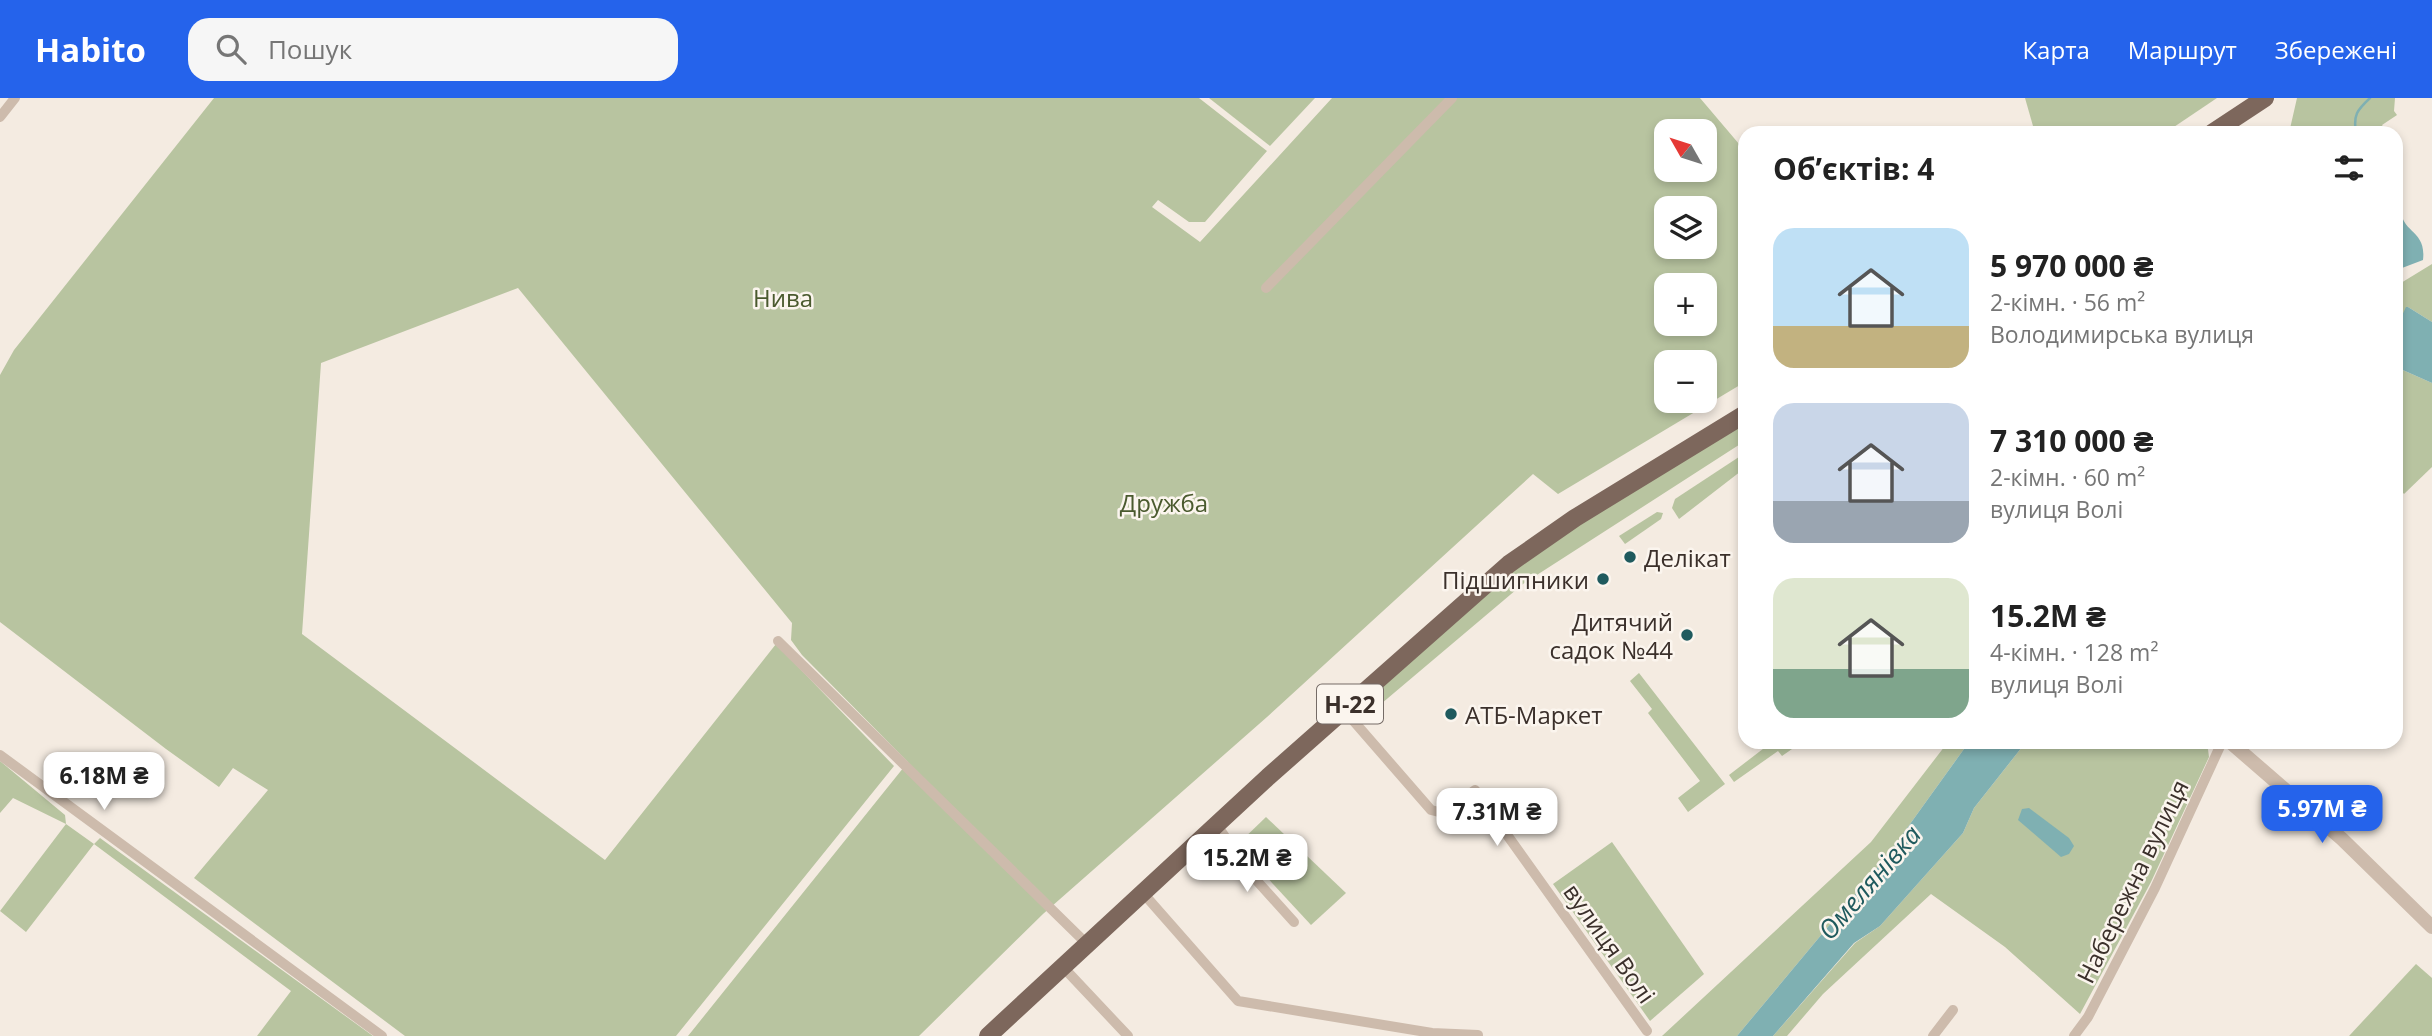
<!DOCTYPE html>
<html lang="uk">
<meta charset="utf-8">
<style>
:root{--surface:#fff;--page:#f6f6f6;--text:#222;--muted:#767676;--accent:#2563eb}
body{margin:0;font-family:"Open Sans",sans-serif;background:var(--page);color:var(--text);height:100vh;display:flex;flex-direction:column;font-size:26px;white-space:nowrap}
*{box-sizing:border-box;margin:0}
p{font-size:23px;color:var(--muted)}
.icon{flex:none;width:38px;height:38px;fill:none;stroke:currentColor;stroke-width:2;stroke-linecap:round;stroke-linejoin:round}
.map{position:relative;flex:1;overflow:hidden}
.sheet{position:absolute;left:1738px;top:28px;width:665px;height:623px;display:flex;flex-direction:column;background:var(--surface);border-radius:21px;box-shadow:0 4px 10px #0003}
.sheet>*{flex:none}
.needle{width:46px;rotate:309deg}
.controls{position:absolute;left:1654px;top:21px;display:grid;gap:14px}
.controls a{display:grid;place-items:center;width:63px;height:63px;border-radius:14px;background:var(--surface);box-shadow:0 4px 10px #0003;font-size:35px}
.price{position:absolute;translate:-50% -60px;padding:0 16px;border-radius:14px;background:#fff;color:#222;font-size:23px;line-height:46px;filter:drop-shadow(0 2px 4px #0008)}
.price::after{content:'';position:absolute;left:50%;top:42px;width:21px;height:16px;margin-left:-10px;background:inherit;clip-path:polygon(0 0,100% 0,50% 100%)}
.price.on{background:var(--accent);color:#fff}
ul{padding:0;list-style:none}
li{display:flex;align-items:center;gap:21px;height:175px;padding:0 35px}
li span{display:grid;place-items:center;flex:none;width:196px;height:140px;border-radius:21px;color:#555}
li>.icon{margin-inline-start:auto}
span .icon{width:84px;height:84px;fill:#fffc;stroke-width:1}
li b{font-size:30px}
h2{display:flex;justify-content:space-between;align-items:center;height:84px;padding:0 35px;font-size:30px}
header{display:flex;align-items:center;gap:42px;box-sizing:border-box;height:98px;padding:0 35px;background:var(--accent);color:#fff}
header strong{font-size:33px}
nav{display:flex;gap:38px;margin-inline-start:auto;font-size:24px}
.search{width:490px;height:63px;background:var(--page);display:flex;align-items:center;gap:18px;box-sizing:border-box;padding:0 24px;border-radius:21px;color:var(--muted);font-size:26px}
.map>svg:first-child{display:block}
.green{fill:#b8c4a0;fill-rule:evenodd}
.water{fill:#7fb0b2}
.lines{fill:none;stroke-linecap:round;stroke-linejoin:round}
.stream{stroke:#7fb0b2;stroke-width:2.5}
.minor{stroke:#cdbbac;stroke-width:10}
.tertiary{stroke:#cdbbac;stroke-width:14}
.primary{stroke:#7d675c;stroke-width:18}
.poi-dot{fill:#1f5a5e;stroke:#fbf5ee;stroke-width:2.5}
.labels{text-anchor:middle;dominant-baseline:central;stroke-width:5;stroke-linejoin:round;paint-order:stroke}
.shield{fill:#fbf5ee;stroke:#756b66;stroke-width:2}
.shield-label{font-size:23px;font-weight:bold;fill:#3b302b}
.park-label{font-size:24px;fill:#4a5a2e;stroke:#fbf5ee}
.poi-label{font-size:24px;fill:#3b302b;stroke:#fbf5ee;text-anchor:start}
.street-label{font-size:24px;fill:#3b302b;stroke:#fbf5ee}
.water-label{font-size:26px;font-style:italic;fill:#1f5a5e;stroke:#fbf5ee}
</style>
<header>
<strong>Habito</strong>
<div class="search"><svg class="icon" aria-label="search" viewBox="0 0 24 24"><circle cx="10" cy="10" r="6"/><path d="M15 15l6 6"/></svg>Пошук</div>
<nav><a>Карта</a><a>Маршрут</a><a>Збережені</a></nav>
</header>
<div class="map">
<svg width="2432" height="938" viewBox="0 0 2432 938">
<rect width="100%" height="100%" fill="#f4ebe1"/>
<g class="green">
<path d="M214,0h985l68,53 -62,71h-16l-31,-22 -6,7 48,35 132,-144h368l45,53v231l-187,112 -25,-20 -266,243 -224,197 -124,122h-231l220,-274 -106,-107 -11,-15 1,-17 -274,-335 -197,75 -19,271 303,226 171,-216 118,122 -218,270h-271l-211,-158 74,-88 -35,-22 -14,19 -53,-38 -166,-127v-247l14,-25zM1666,33h38v39h-38zM1666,110h38v39h-38zM1666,187h38v39h-38zM1666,264h38v39h-38z"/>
<polygon points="1209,0 1315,0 1270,48"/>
<polygon points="2025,0 2217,0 2165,35 2035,35"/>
<polygon points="2297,0 2395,0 2394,13 2397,17 2382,27 2387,35 2289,35"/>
<polygon points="2432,166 2432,224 2408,209 2398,226 2396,226 2396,188"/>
<polygon points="2396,269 2432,285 2432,369 2404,396 2396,387"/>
<polygon points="1745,324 1745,343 1523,486 1362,622 1353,611 1513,470 1595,415"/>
<polygon points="1745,355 1745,370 1679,421 1672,410 1675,401"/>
<polygon points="1657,414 1663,415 1661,421 1625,446 1619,438"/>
<polygon points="1639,575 1725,686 1688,714 1678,700 1700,683 1648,615 1652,611 1630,583"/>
<polygon points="1772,644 1802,644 1782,658 1778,653 1734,684 1729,677"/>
<polygon points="1948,644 1969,644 1887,758 1737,938 1662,938 1871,744"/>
<polygon points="2026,644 2207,644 2209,659 2151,784 2080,916 2005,849 1931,796 1823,896 1787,938 1773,938 1855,845 1880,828 1963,735 1974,710"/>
<polygon points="0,663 65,717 66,726 94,746 100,740 373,938 257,938 291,893 94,746 26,834 0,813 66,726 13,700 0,715"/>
<polygon points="1266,719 1346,795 1311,827 1237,747"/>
<polygon points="1612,744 1704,876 1650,923 1553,786"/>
<polygon points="2416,866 2432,880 2432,938 2349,938"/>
</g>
<g class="water">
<path d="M2396,92l5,8c-5,38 26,28 22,62l-21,8 -6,-8z"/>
<polygon points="2406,209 2408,209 2432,224 2432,285 2396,269 2396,226 2398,226"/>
<polygon points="1969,644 2026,644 1974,710 1963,735 1880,828 1854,845 1773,938 1737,938 1887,758"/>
<polygon points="2029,710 2069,740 2074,748 2069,756 2061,759 2018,722 2022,711"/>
</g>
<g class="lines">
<path class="stream" d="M2356,35c-3,-18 1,-23 14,-35"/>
<g class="minor">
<polyline points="0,19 15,0"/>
<polyline points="1266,190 1452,0"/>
<polyline points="778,543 1087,846"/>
<polyline points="1344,612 1431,712 1443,715 1475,692 1647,933"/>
<polyline points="0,657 382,938"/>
<polyline points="1217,727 1248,773 1294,824"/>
<polyline points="1143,795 1238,903 1432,935 1478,937"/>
<polyline points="1063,869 1128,938"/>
<polyline points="1933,938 1953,912"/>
<polyline points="2074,938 2088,919 2155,790 2222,644"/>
</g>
<polyline class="tertiary" points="2230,644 2342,741 2432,829"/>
<g class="primary">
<polyline points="2212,35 2265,0"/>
<polyline points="988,938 1268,679 1509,466 1575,420 1745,316"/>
</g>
</g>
<g class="poi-dot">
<circle cx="1630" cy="459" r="7"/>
<circle cx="1603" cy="481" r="7"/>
<circle cx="1687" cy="537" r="7"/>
<circle cx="1451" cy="616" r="7"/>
</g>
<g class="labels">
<rect class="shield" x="1317" y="586.5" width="66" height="39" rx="5"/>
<g class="shield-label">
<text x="1350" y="606">Н-22</text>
</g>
<g class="park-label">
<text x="783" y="199">Нива</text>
<text x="1164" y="404">Дружба</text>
</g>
<g class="poi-label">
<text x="1644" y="459">Делікат</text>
<text x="1589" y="481" text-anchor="end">Підшипники</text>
<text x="1673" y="523" text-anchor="end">Дитячий<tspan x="1673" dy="28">садок №44</tspan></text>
<text x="1465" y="616">АТБ-Маркет</text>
</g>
<g class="street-label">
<text transform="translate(2132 783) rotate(-64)">Набережна вулиця</text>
<text transform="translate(1610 845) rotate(55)">вулиця Волі</text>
</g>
<g class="water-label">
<text transform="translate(1869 784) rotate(-49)">Омелянівка</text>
</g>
</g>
</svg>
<div class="controls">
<a><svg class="needle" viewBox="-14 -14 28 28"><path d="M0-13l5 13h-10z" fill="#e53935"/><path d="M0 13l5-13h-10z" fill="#767676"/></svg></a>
<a><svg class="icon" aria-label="layers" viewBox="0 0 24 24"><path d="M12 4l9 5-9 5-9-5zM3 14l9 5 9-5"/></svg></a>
<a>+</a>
<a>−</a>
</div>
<b class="price" style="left:104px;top:714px">6.18M ₴</b>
<b class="price on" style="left:2322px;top:747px">5.97M ₴</b>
<b class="price" style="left:1497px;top:750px">7.31M ₴</b>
<b class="price" style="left:1247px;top:796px">15.2M ₴</b>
<section class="sheet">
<h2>Об’єктів: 4<svg class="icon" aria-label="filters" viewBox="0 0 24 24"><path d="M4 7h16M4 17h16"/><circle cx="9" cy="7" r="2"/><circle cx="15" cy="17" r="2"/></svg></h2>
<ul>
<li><span style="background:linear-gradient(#bfe0f5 70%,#c2b280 0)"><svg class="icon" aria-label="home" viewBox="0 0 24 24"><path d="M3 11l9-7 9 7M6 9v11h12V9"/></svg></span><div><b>5 970 000 ₴</b><p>2-кімн. · 56 m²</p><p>Володимирська вулиця</p></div></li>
<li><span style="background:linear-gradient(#c9d6e8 70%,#9aa5b1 0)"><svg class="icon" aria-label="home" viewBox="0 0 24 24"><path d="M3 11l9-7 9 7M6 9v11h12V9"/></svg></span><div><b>7 310 000 ₴</b><p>2-кімн. · 60 m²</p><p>вулиця Волі</p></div></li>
<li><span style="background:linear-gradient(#dfe7d0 65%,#7fa58c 0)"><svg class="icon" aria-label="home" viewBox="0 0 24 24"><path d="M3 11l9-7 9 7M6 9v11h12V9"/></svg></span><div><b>15.2M ₴</b><p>4-кімн. · 128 m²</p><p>вулиця Волі</p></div></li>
</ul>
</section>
</div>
